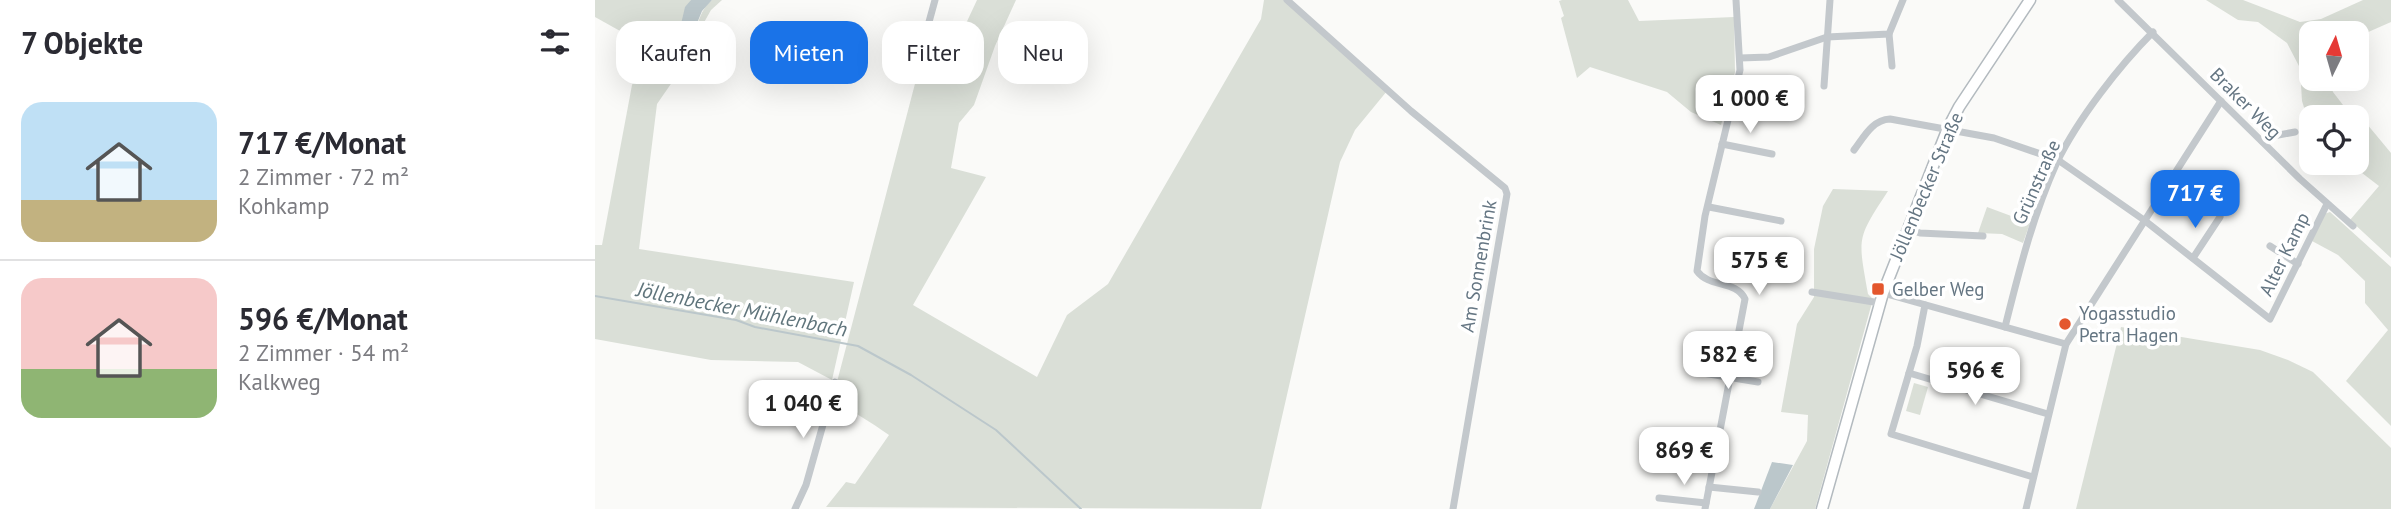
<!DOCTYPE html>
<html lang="de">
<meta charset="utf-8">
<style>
:root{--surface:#fff;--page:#f2f2f3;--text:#2b2b33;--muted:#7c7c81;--line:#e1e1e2;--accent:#1a73e8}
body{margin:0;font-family:"PT Sans",sans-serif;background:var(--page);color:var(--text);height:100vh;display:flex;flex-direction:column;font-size:26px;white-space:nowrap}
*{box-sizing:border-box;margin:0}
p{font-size:23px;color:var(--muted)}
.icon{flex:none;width:38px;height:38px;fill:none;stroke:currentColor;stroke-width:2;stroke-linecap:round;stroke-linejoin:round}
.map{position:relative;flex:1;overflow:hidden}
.drawer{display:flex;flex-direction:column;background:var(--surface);width:595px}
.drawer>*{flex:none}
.top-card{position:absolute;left:21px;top:21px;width:665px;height:63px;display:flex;gap:14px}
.needle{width:46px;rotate:5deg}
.tools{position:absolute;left:1704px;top:21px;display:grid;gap:14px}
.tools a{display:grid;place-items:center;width:70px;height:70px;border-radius:14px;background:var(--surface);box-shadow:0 7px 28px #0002;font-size:35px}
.price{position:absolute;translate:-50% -60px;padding:0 16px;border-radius:14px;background:#fff;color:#222;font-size:23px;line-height:46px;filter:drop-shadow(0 2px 4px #0008)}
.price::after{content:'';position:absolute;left:50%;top:42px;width:21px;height:16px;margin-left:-10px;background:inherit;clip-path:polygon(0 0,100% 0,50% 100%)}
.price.selected{background:var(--accent);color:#fff}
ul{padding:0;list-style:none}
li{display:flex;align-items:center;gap:21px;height:175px;padding:0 21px}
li+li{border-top:2px solid var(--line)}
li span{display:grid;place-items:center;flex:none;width:196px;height:140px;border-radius:21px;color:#555}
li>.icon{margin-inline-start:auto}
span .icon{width:84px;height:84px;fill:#fffc;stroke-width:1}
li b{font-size:30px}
h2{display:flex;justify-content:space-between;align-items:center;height:84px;padding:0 21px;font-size:30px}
.tag{padding:0 24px;border-radius:21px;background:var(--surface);box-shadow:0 7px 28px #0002;font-size:24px;line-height:63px}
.tag.selected{background:var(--accent);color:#fff}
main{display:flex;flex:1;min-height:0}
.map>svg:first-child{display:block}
.green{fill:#dadfd7}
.water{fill:#bbc7cb}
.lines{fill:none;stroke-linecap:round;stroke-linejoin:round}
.stream{stroke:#bbc7cb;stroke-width:2}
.secondary-casing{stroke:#b3babf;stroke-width:13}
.minor{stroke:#c3c8cc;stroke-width:7}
.secondary{stroke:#fff;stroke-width:10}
.poi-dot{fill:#e4572e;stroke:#fff;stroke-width:2.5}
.labels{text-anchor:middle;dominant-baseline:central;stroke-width:7;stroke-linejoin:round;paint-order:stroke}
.street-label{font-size:19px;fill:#657683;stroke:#fff}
.poi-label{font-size:19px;fill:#657683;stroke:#fff;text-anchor:start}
.water-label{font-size:21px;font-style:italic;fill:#60757c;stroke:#fff}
</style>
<main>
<section class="drawer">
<h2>7 Objekte<svg class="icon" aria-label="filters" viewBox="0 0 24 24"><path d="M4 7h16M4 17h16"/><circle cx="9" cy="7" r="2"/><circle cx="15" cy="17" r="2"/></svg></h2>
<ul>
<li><span style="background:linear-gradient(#bfe0f5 70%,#c2b280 0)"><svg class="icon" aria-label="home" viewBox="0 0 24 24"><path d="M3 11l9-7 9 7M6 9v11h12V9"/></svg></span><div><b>717 €/Monat</b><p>2 Zimmer · 72 m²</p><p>Kohkamp</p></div></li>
<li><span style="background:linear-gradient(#f6c9c9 65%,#8fb573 0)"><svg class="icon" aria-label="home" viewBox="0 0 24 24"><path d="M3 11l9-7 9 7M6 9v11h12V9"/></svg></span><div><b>596 €/Monat</b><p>2 Zimmer · 54 m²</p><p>Kalkweg</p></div></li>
</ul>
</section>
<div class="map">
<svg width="1796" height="509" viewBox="0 0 1796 509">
<rect width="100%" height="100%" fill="#fafaf8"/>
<g class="green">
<path d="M0,0h96l-13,37 -9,3 5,30c23,-14 17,-53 38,-70h10l-11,10 -9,16 -18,43 -5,5h-8l-28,-18 4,-10 -52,-29z"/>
<path d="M382,0h39l-21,46 -21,59 -15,18 -8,45 35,9 -73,128 124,72 30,-62 41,-31 153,-265 3,-19h20l103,91 -32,39 -15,32 -79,347 -435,-2 20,-25 9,2 34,-49c-19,-13 -35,-24 -57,-34l85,-325 24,1z"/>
<polygon points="967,0 1033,0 1044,21 1139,17 1140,72 1126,125 1096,112 1072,92 995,67 982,78 966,18 969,16 964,1"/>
<polygon points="1611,0 1648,0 1705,22 1726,19 1768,0 1796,0 1796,22 1762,37 1762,33 1717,33 1717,79 1734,79 1738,92 1748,105 1757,106 1796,153 1796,258 1755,220 1784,186 1754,163 1762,163 1762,117 1717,117 1717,133 1707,101 1705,68 1692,43 1663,22 1643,20"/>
<polygon points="47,60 80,78 62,104 44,249 259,282 237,380 203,362 116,360 0,339 0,245 7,245 37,85"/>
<path d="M1238,189l55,2c-32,49 -30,46 -20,103l5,5 -58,210h-45l37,-68 1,-26 -27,-3 16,-88 17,-27v-48l9,-43z"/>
<polygon points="1392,207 1435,223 1428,243 1407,234 1383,233"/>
<polygon points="1735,212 1796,267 1796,426 1751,381 1793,330 1770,303 1770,281 1743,255 1717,241 1729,214"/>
<polygon points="1526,327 1665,350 1693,360 1718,372 1796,448 1796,509 1481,509"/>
<polygon points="1319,383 1333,387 1325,415 1311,411"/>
</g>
<g class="water">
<polygon points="96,0 117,0 107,11 84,67 74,71 68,63 67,45 83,37 90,7"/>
<polygon points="1177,462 1198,465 1175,509 1159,509"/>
</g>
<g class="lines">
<polyline class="stream" points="0,296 141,320 160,327 263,346 316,375 401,430 486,509"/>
<g class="secondary-casing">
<polyline id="secondary" points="1227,509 1288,293 1353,128 1364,107 1435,0"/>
</g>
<g class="minor">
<polyline points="692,0 816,111 910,188 912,194 858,509"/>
<polyline points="1523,0 1705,179 1758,226"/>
<polyline points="1294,34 1297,66"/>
<polyline points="1145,58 1174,57 1232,37 1294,34 1308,0"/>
<polyline points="320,73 340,0"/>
<polyline points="1229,86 1235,0"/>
<polyline points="1667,141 1673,137 1700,132"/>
<polyline points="1127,144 1177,154"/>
<path d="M1259,150c10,-13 18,-30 36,-31l104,19 64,22 86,60 126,99 57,-115"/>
<polyline points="1114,207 1186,221"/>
<polyline points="1313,229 1325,233 1388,236"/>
<polyline points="1675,246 1703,264"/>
<polyline points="1598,258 1625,217"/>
<polyline points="1217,292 1285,303"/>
<polyline points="1288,293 1471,344"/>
<polyline points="1330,305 1322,346 1296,434 1438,477"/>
<path d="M1410,327c14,-56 28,-112 52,-165 21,-43 62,-96 96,-130"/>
<polyline points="1108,373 1163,382"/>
<polyline points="1314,373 1453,414"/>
<polyline points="1114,487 1163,492"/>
<polyline points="1064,498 1111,503"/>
<polyline points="200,509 211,485 240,382"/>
<path d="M1110,509l40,-210c-9,-19 -36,-11 -48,-28l8,-55 35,-146 -4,-70"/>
<polyline points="1431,509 1471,344 1626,101"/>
</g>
<use href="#secondary" class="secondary"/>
</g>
<g class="poi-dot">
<rect x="1276" y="282" width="14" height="14" rx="3.5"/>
<circle cx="1470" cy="324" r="7"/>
</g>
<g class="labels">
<g class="street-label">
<text transform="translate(1651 103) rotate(45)">Braker Weg</text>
<text transform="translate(1441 182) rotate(-66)">Grünstraße</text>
<text transform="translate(1331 186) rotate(-67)">Jöllenbecker Straße</text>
<text transform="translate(1689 254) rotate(-64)">Alter Kamp</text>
<text transform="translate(883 266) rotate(-80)">Am Sonnenbrink</text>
</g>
<g class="poi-label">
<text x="1297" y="289">Gelber Weg</text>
<text x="1484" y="313">Yogasstudio<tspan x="1484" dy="22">Petra Hagen</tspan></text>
</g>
<g class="water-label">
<text transform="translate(147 309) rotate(11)">Jöllenbecker Mühlenbach</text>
</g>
</g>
</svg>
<div class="tools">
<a><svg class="needle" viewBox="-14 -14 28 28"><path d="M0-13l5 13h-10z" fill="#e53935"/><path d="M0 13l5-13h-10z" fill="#7c7c81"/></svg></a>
<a><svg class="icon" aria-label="locate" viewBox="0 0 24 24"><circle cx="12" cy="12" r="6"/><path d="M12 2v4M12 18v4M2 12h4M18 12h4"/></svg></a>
</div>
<b class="price" style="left:1155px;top:135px">1 000 €</b>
<b class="price selected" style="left:1600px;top:230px">717 €</b>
<b class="price" style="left:1164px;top:297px">575 €</b>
<b class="price" style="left:1133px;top:391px">582 €</b>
<b class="price" style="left:1380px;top:407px">596 €</b>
<b class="price" style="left:208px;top:440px">1 040 €</b>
<b class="price" style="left:1089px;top:487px">869 €</b>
<div class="top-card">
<a class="tag">Kaufen</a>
<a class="tag selected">Mieten</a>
<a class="tag">Filter</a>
<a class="tag">Neu</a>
</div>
</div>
</main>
